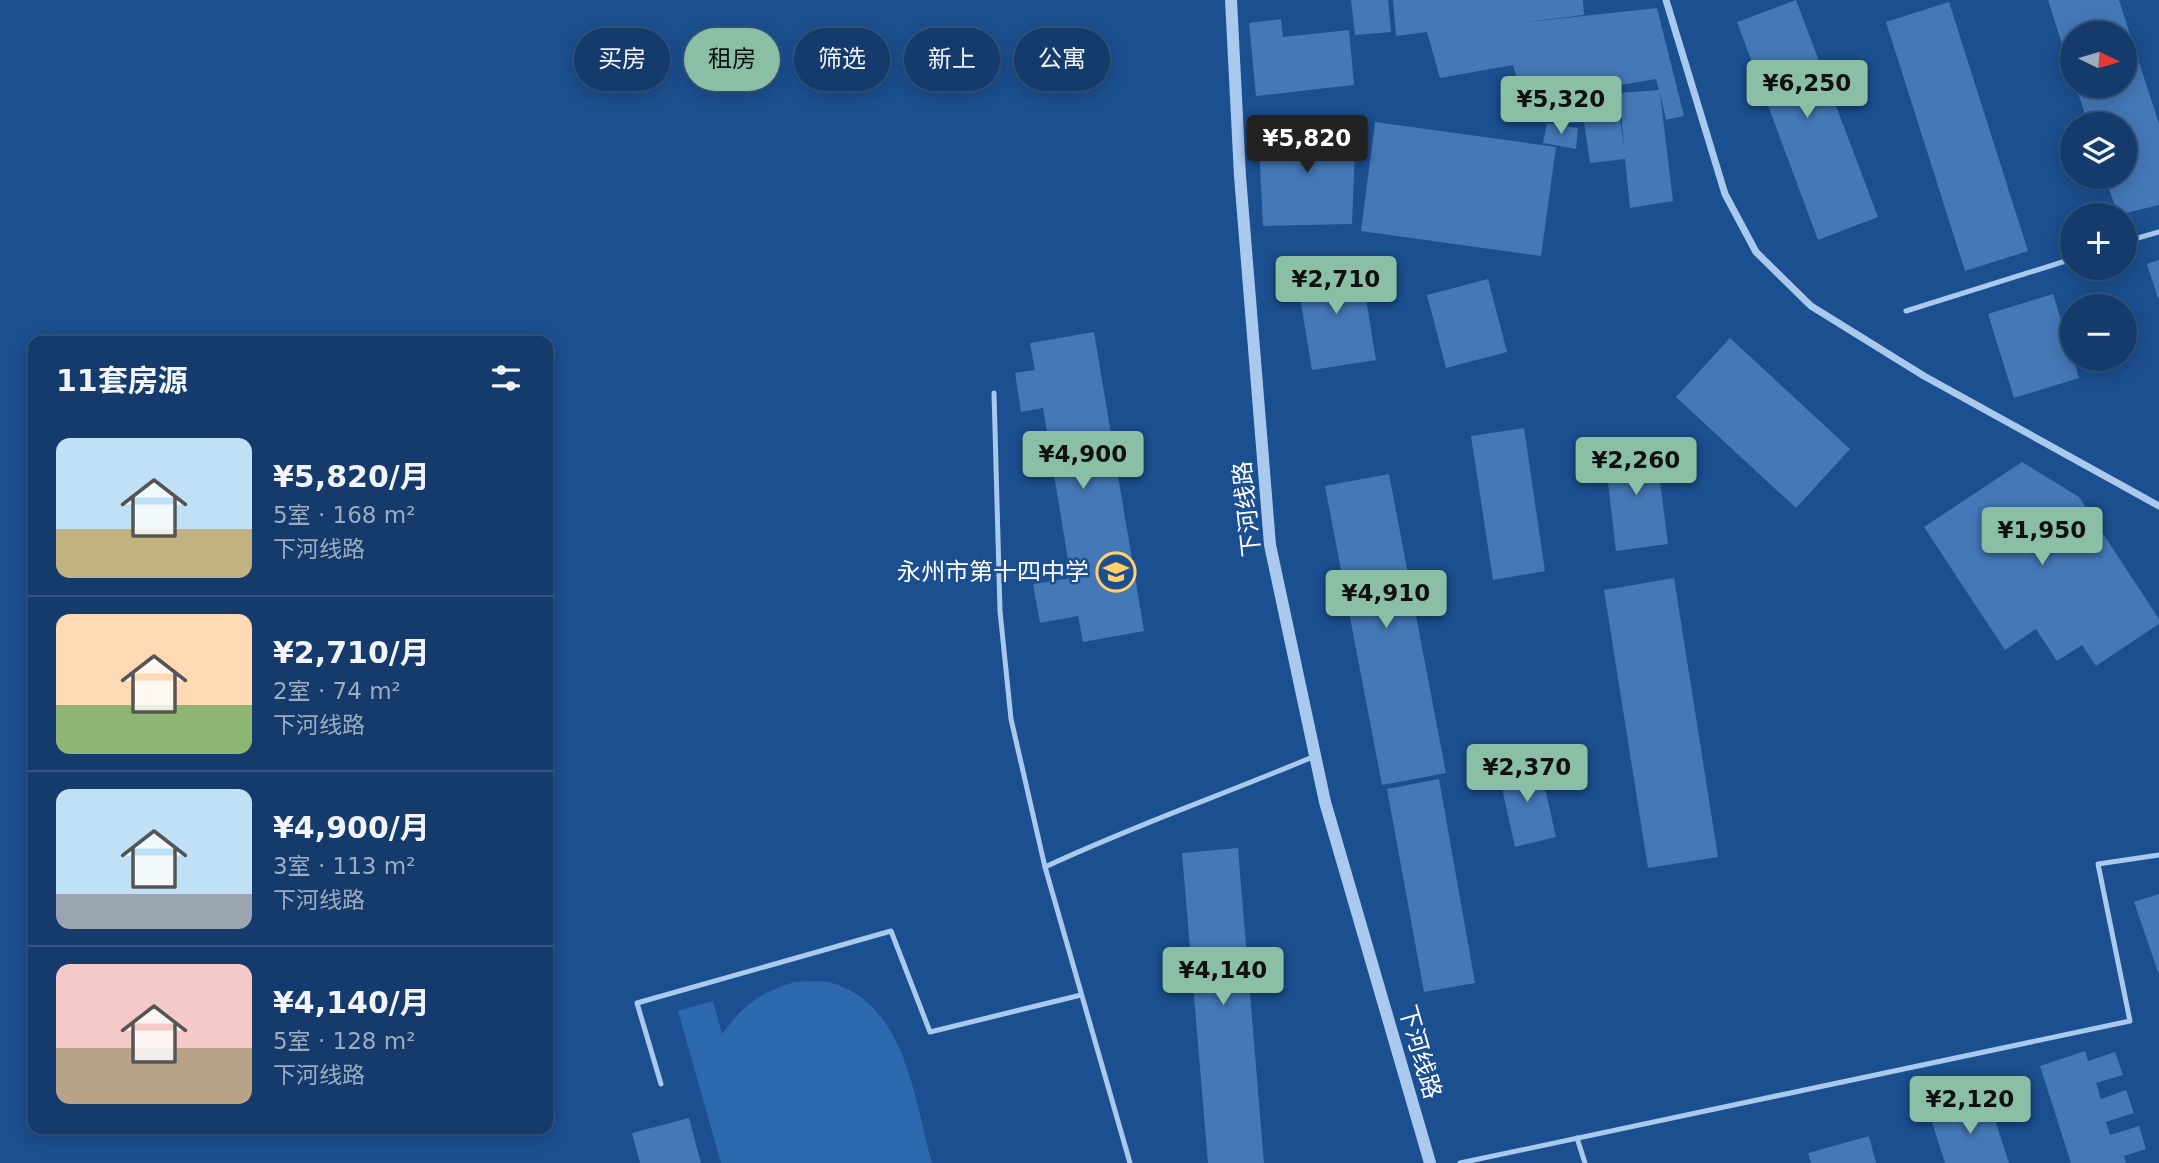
<!DOCTYPE html>
<html lang="zh">
<meta charset="utf-8">
<style>
:root{--surface:#143b6b;--page:#214673;--text:#f1f3f6;--muted:#9dadc1;--line:#33557e;--accent:#8abfa5}
body{margin:0;font-family:"DejaVu Sans","Noto Sans SC",sans-serif;background:var(--page);color:var(--text);height:100vh;display:flex;flex-direction:column;font-size:26px;white-space:nowrap}
*{box-sizing:border-box;margin:0}
p{font-size:23px;color:var(--muted)}
.icon{flex:none;width:38px;height:38px;fill:none;stroke:currentColor;stroke-width:2;stroke-linecap:round;stroke-linejoin:round}
.map{position:relative;flex:1;overflow:hidden}
.panel{position:absolute;left:28px;top:336px;width:525px;height:798px;display:flex;flex-direction:column;background:var(--surface);border-radius:14px;box-shadow:0 4px 18px #0003,0 0 0 2px var(--line)}
.panel>*{flex:none}
.banner{position:absolute;left:574px;top:28px;width:665px;height:63px;display:flex;gap:14px}
.needle{width:46px;rotate:95deg}
.buttons{position:absolute;left:2060px;top:21px;display:grid;gap:14px}
.buttons a{display:grid;place-items:center;width:77px;height:77px;border-radius:50%;background:var(--surface);box-shadow:0 4px 18px #0003,0 0 0 2px var(--line);font-size:35px}
.price{position:absolute;translate:-50% -60px;padding:0 16px;border-radius:7px;background:var(--accent);color:#111;font-size:23px;line-height:46px;filter:drop-shadow(0 2px 4px #0008)}
.price::after{content:'';position:absolute;left:50%;top:42px;width:21px;height:16px;margin-left:-10px;background:inherit;clip-path:polygon(0 0,100% 0,50% 100%)}
.price.on{background:#222;color:#fff}
ul{padding:0;list-style:none}
li{display:flex;align-items:center;gap:21px;height:175px;padding:0 28px}
li+li{border-top:2px solid var(--line)}
li span{display:grid;place-items:center;flex:none;width:196px;height:140px;border-radius:14px;color:#555}
li>.icon{margin-inline-start:auto}
span .icon{width:84px;height:84px;fill:#fffc;stroke-width:1}
li b{font-size:30px}
h2{display:flex;justify-content:space-between;align-items:center;height:84px;padding:0 28px;font-size:30px}
.chip{padding:0 24px;border-radius:32px;background:var(--surface);box-shadow:0 4px 18px #0003,0 0 0 2px var(--line);font-size:24px;line-height:63px}
.chip.on{background:var(--accent);color:#111}
.map>svg:first-child{display:block}
.green{fill:#2e69ad}
.building{fill:#4478b7;fill-rule:evenodd}
.lines{fill:none;stroke-linecap:round;stroke-linejoin:round}
.service{stroke:#a9c9ee;stroke-width:5}
.minor{stroke:#a9c9ee;stroke-width:7}
.tertiary{stroke:#a9c9ee;stroke-width:12}
.labels{text-anchor:middle;dominant-baseline:central;stroke-width:5;stroke-linejoin:round;paint-order:stroke}
.street-label{font-size:24px;fill:#fff;stroke:#1b4f8f}
.poi-label{font-size:24px;fill:#fff;stroke:#1b4f8f;text-anchor:end}
</style>
<div class="map">
<svg width="2159" height="1163" viewBox="0 0 2159 1163">
<rect width="100%" height="100%" fill="#1b4f8f"/>
<path class="green" d="M794,982c12,0 26,-2 38,1 74,22 82,116 100,180h-211l-43,-152 35,-10 9,33c22,-30 36,-40 72,-52z"/>
<g class="building">
<polygon points="1351,0 1388,0 1391,32 1355,35"/>
<path d="M1393,0h190l1,15 -65,8 138,-15 27,108 -18,4 -6,-27 13,108 -43,7 -5,-49 -35,4 -6,-41 -31,2 -4,-30 -27,4 -9,-33 -73,13 -13,-46 -31,4zM1656,79l3,11 -40,3 5,54 -9,-61z"/>
<polygon points="1796,0 1878,217 1818,240 1737,22"/>
<polygon points="2048,0 2119,0 2159,124 2159,205 2118,215 2105,177 2124,177 2124,124 2088,124 2076,86 2124,86 2124,33 2072,33 2071,73"/>
<polygon points="1949,2 2028,251 1965,271 1886,22"/>
<polygon points="1281,19 1283,37 1349,30 1354,85 1256,96 1249,23"/>
<polygon points="1375,122 1556,147 1541,256 1361,231"/>
<polygon points="1547,123 1578,128 1576,149 1543,143"/>
<polygon points="1356,125 1352,224 1263,226 1258,127"/>
<polygon points="2159,260 2159,298 2158,298 2147,264"/>
<polygon points="1360,262 1376,360 1312,370 1296,273"/>
<polygon points="1488,279 1507,352 1446,368 1427,295"/>
<polygon points="2053,294 2079,378 2014,398 1988,314"/>
<polygon points="1094,332 1144,631 1083,642 1078,616 1040,623 1033,584 1071,578 1043,408 1021,412 1015,373 1035,370 1030,343"/>
<polygon points="1730,338 1850,449 1796,508 1676,397"/>
<polygon points="1524,428 1545,571 1493,580 1471,436"/>
<polygon points="1655,442 1668,544 1616,551 1604,449"/>
<polygon points="2022,462 2079,497 2159,619 2159,624 2096,666 2082,645 2057,661 2036,629 2005,650 1924,527"/>
<polygon points="1389,474 1446,773 1382,785 1325,486"/>
<polygon points="1674,578 1718,857 1648,868 1604,590"/>
<polygon points="1539,761 1556,837 1515,847 1498,770"/>
<polygon points="1439,779 1475,983 1424,992 1387,789"/>
<polygon points="1238,848 1264,1163 1208,1163 1182,853"/>
<polygon points="2159,894 2159,975 2134,902"/>
<polygon points="2085,1051 2088,1061 2115,1052 2123,1075 2096,1083 2101,1099 2126,1090 2134,1113 2106,1122 2110,1135 2139,1126 2146,1149 2124,1156 2126,1163 2071,1163 2040,1066"/>
<polygon points="1989,1101 2009,1163 1945,1163 1931,1119"/>
<polygon points="689,1118 701,1163 640,1163 632,1133"/>
<polygon points="1869,1136 1876,1163 1811,1163 1808,1153"/>
</g>
<g class="lines">
<g class="service">
<polyline points="2124,242 2159,232"/>
<polyline points="1906,311 2072,259"/>
<polyline points="994,393 1000,611 1011,719 1045,867"/>
<polyline points="661,1084 637,1003 891,931 930,1032 1081,995"/>
<polyline points="1577,1138 1585,1163"/>
<path d="M1130,1163l-85,-296c87,-41 180,-73 270,-111"/>
<polyline points="1460,1163 2130,1021 2098,864 2159,855"/>
</g>
<polyline class="minor" points="1666,0 1725,194 1756,252 1811,306 1924,376 2159,506"/>
<polyline class="tertiary" points="1231,0 1240,176 1270,545 1325,802 1430,1163"/>
</g>
<defs>
<g id="school-ring" transform="scale(2.0125)"><circle r="9.5" fill="#1b4f8f" stroke="#ffd166" stroke-width="1.5"/><path d="M0-5L7-2L0 1L-7-2ZM-4 1L0 2.5L4 1V4Q0 6-4 4Z" fill="#ffd166"/></g>
</defs>
<g fill-rule="evenodd">
<use href="#school-ring" x="1116" y="572"/>
</g>
<g class="labels">
<g class="street-label">
<text transform="translate(1247 509) rotate(-96)">下河线路</text>
<text transform="translate(1420 1052) rotate(74)">下河线路</text>
</g>
<g class="poi-label">
<text x="1089" y="572">永州市第十四中学</text>
</g>
</g>
</svg>
<div class="buttons">
<a><svg class="needle" viewBox="-14 -14 28 28"><path d="M0-13l5 13h-10z" fill="#e53935"/><path d="M0 13l5-13h-10z" fill="#9dadc1"/></svg></a>
<a><svg class="icon" aria-label="layers" viewBox="0 0 24 24"><path d="M12 4l9 5-9 5-9-5zM3 14l9 5 9-5"/></svg></a>
<a>+</a>
<a>−</a>
</div>
<b class="price" style="left:1807px;top:120px">¥6,250</b>
<b class="price" style="left:1561px;top:136px">¥5,320</b>
<b class="price on" style="left:1307px;top:175px">¥5,820</b>
<b class="price" style="left:1336px;top:316px">¥2,710</b>
<b class="price" style="left:1083px;top:491px">¥4,900</b>
<b class="price" style="left:1636px;top:497px">¥2,260</b>
<b class="price" style="left:2042px;top:567px">¥1,950</b>
<b class="price" style="left:1386px;top:630px">¥4,910</b>
<b class="price" style="left:1527px;top:804px">¥2,370</b>
<b class="price" style="left:1223px;top:1007px">¥4,140</b>
<b class="price" style="left:1970px;top:1136px">¥2,120</b>
<div class="banner">
<a class="chip">买房</a>
<a class="chip on">租房</a>
<a class="chip">筛选</a>
<a class="chip">新上</a>
<a class="chip">公寓</a>
</div>
<section class="panel">
<h2>11套房源<svg class="icon" aria-label="filters" viewBox="0 0 24 24"><path d="M4 7h16M4 17h16"/><circle cx="9" cy="7" r="2"/><circle cx="15" cy="17" r="2"/></svg></h2>
<ul>
<li><span style="background:linear-gradient(#bfe0f5 65%,#c2b280 0)"><svg class="icon" aria-label="home" viewBox="0 0 24 24"><path d="M3 11l9-7 9 7M6 9v11h12V9"/></svg></span><div><b>¥5,820/月</b><p>5室 · 168 m²</p><p>下河线路</p></div></li>
<li><span style="background:linear-gradient(#ffd9b3 65%,#8fb573 0)"><svg class="icon" aria-label="home" viewBox="0 0 24 24"><path d="M3 11l9-7 9 7M6 9v11h12V9"/></svg></span><div><b>¥2,710/月</b><p>2室 · 74 m²</p><p>下河线路</p></div></li>
<li><span style="background:linear-gradient(#bfe0f5 75%,#9aa5b1 0)"><svg class="icon" aria-label="home" viewBox="0 0 24 24"><path d="M3 11l9-7 9 7M6 9v11h12V9"/></svg></span><div><b>¥4,900/月</b><p>3室 · 113 m²</p><p>下河线路</p></div></li>
<li><span style="background:linear-gradient(#f6c9c9 60%,#b9a48a 0)"><svg class="icon" aria-label="home" viewBox="0 0 24 24"><path d="M3 11l9-7 9 7M6 9v11h12V9"/></svg></span><div><b>¥4,140/月</b><p>5室 · 128 m²</p><p>下河线路</p></div></li>
</ul>
</section>
</div>
